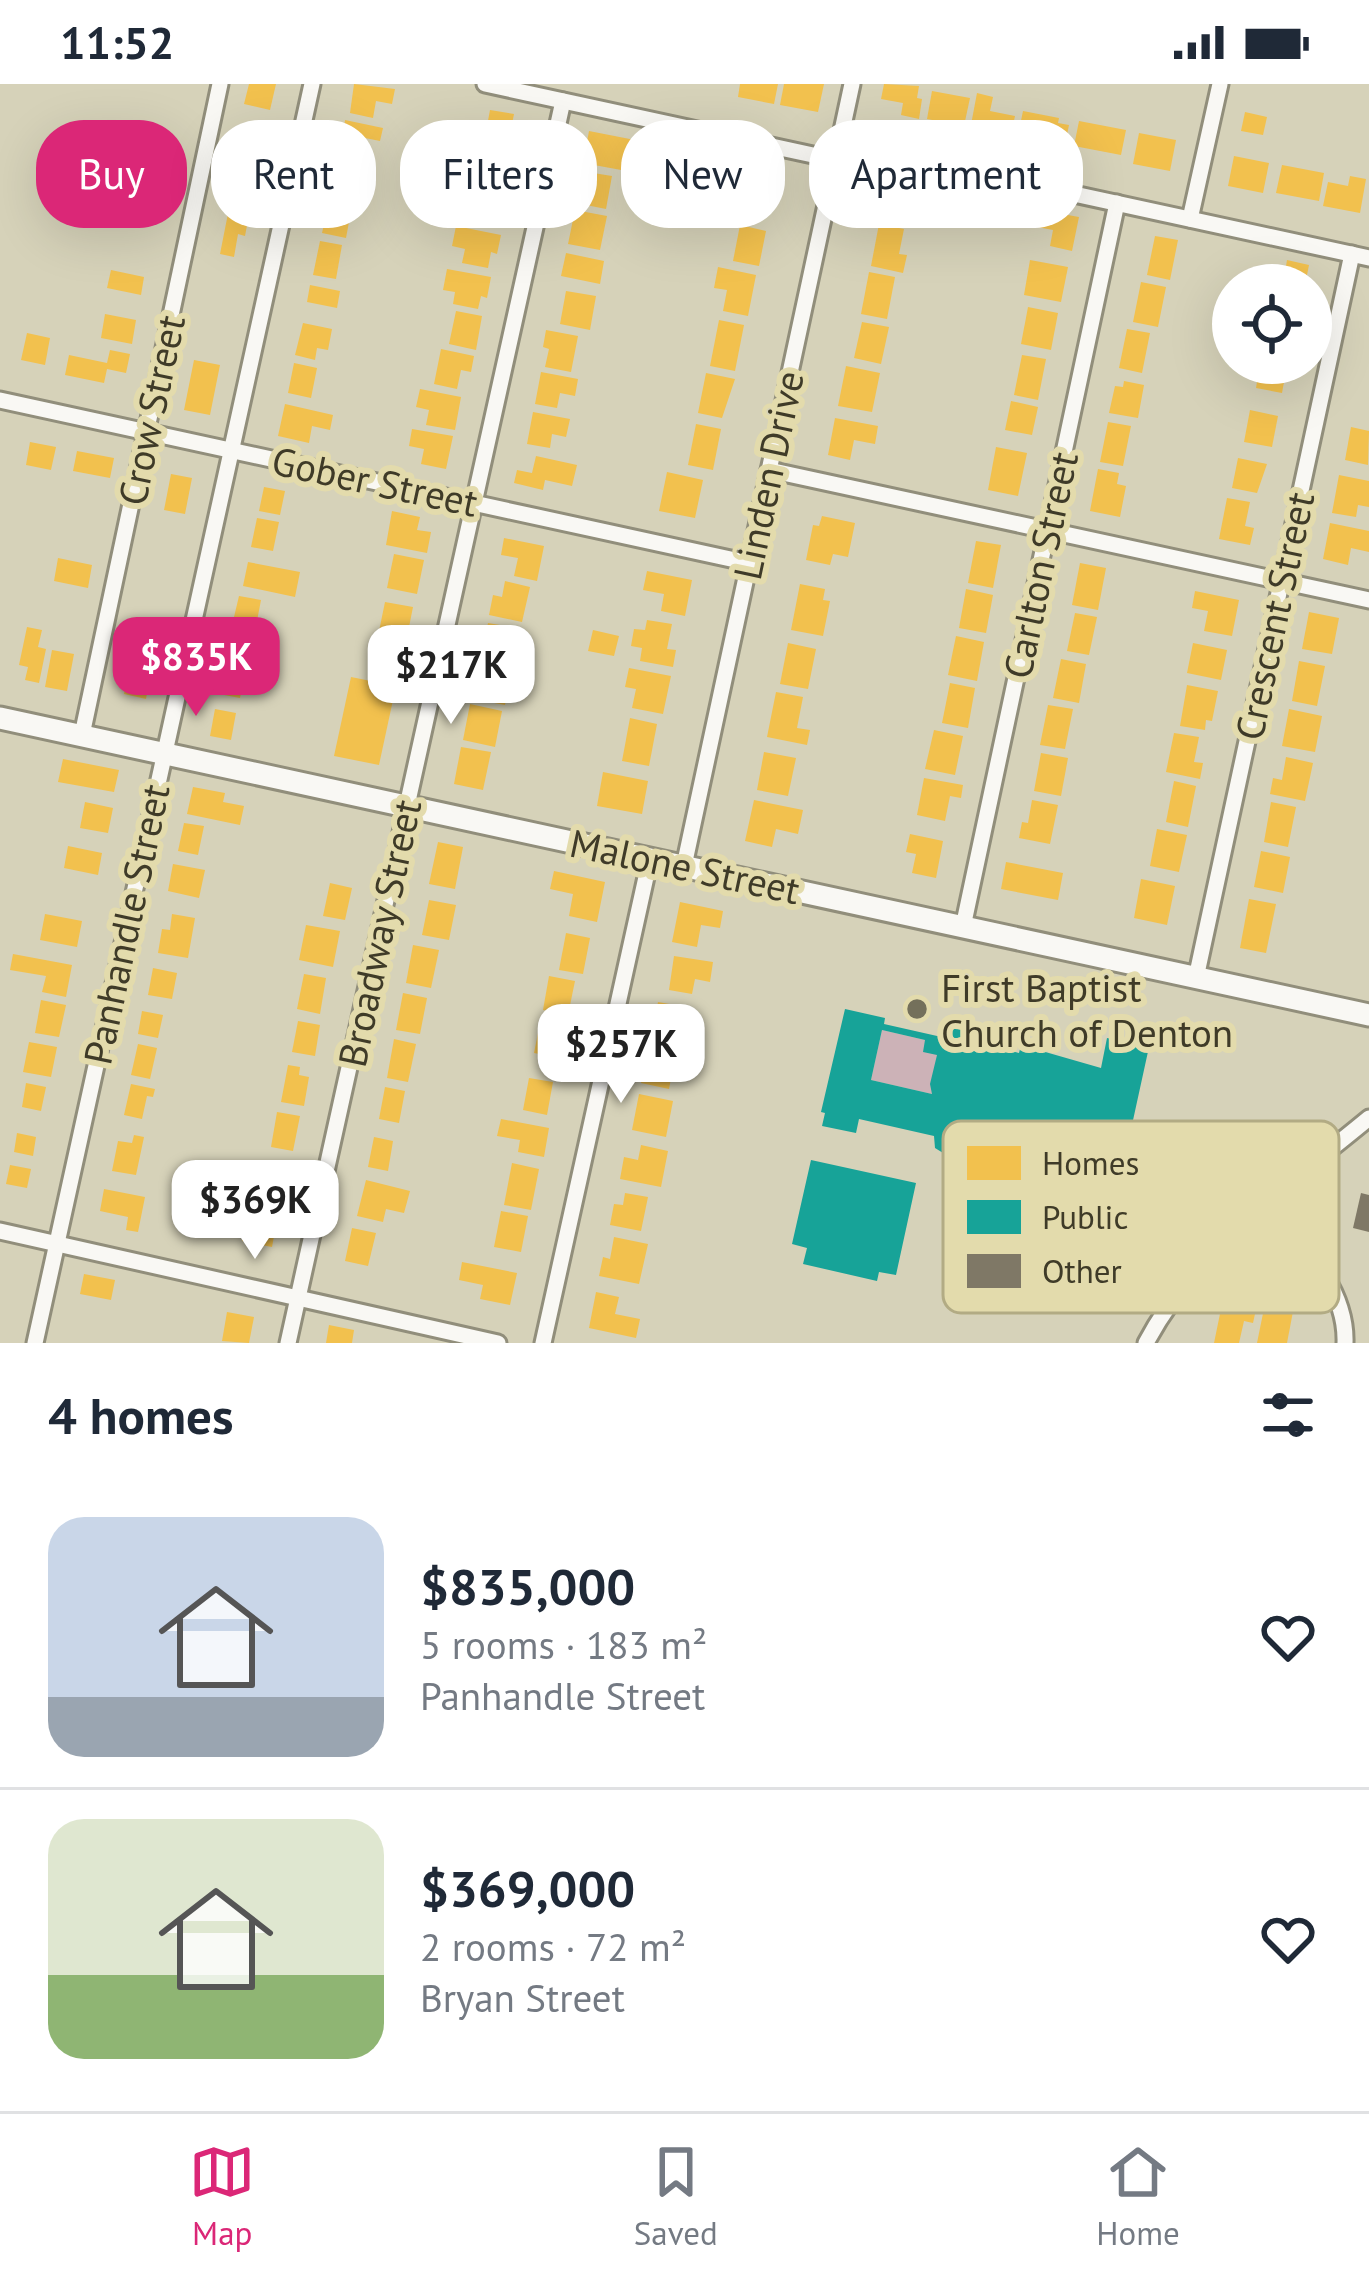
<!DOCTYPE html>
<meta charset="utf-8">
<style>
:root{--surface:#fff;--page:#f6f6f7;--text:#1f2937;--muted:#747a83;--line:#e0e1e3;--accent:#db2777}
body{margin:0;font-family:"PT Sans",sans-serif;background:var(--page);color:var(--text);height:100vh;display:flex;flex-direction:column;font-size:45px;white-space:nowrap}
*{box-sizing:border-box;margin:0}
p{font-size:39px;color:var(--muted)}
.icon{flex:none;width:66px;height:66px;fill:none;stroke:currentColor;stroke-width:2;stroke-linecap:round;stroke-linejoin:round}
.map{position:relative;height:1259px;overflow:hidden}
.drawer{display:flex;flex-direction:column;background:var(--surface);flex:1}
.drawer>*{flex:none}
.top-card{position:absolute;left:36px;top:36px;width:1299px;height:108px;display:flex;gap:24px}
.controls{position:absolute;left:1212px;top:180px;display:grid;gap:24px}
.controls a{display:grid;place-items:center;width:120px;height:120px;border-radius:50%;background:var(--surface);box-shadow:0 12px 48px #0002;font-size:60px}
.price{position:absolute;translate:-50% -102px;padding:0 27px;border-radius:24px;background:#fff;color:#222;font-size:39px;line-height:78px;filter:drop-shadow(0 3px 6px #0008)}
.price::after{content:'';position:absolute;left:50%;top:72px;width:36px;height:27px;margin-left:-18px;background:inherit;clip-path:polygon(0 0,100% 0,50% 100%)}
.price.active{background:var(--accent);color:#fff}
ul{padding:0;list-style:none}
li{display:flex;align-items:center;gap:36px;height:300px;padding:0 48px}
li+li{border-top:3px solid var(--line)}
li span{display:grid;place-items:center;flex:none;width:336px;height:240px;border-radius:36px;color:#555}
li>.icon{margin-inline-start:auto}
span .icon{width:144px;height:144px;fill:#fffc;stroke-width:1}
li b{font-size:51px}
h2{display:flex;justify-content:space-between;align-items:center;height:144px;padding:0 48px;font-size:51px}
.chip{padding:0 42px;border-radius:48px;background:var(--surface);box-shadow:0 12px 48px #0002;font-size:42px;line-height:108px}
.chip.active{background:var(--accent);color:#fff}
.status{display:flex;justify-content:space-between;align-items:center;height:84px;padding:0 60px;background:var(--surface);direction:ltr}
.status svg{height:33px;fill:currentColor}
.menu{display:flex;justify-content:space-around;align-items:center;height:168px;border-top:3px solid var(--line);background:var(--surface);font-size:33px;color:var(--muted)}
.menu a{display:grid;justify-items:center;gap:6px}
.menu .active{color:var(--accent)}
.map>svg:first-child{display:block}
.green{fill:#ccb2b7}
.homes{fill:#f2c14e}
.public{fill:#17a398;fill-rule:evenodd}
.building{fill:#7f7866}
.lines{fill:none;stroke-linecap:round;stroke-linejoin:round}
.street-casing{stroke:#918e7b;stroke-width:21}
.secondary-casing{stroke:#918e7b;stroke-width:27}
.street{stroke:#f9f8f4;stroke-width:15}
.secondary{stroke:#f9f8f4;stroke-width:21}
.poi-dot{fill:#74705b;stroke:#e3dbac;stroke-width:4.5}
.labels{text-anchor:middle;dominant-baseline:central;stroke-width:12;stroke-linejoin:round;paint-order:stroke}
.street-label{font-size:39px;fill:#3f3b28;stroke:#e3dbac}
.poi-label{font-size:39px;fill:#3f3b28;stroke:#e3dbac;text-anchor:start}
.key{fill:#e3dbac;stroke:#b2ab84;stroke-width:3}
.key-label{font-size:33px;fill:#3f3b28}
</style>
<div class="status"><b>11:52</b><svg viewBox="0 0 49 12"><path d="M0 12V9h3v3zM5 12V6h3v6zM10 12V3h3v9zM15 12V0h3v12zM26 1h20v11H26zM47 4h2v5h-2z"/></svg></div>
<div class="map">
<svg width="1369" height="1259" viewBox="0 0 1369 1259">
<rect width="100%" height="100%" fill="#d6d2b9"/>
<polygon class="green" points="882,946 925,956 937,971 932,1010 871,996"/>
<g class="homes">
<polygon points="249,0 276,0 270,26 244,20"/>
<polygon points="354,0 395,5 392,20 376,17 373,34 350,29"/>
<polygon points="740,0 778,0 774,20 738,13"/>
<polygon points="784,0 824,0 818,28 780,21"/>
<polygon points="884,0 919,2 917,14 922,15 919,35 901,31 903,19 881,15"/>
<polygon points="932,7 970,14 964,42 927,35"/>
<polygon points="977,9 993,13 990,27 1015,32 1010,55 970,46"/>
<polygon points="490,26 514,30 511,45 522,47 519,64 484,58"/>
<polygon points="1023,27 1059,34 1058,39 1069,41 1064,65 1017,56"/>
<polygon points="1245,28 1267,33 1263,51 1241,47"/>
<polygon points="345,36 383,44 380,57 365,54 361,77 341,73"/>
<polygon points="1079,37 1126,46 1121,71 1074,62"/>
<polygon points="116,46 171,56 157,110 135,106 142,71 113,65"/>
<polygon points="589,47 640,57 638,66 648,68 643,90 583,79"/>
<polygon points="1139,49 1176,56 1170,87 1133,80"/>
<polygon points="477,63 515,71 509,102 483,97 486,82 474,79"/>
<polygon points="1234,72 1269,79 1263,109 1228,102"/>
<polygon points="341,79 359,82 355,102 363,103 360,116 330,108 335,85 340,86"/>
<polygon points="1282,81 1324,89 1319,117 1276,109"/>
<polygon points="750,86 777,91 769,131 742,126"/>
<polygon points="587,88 612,92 606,125 581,120"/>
<polygon points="1350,92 1366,95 1360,129 1323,122 1328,98 1348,102"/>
<polygon points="894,94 919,99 913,130 887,125"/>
<polygon points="234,99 267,105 265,117 252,115 245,152 238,150 234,173 220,170"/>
<polygon points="469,104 508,111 505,128 496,126 492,144 462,138"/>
<polygon points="943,106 965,110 962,126 940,122"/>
<polygon points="329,118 352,122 346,154 322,149"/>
<polygon points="575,126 607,132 600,166 568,160"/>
<polygon points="1040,126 1079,133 1072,167 1050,162 1053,146 1037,143"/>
<polygon points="879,140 904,145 899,170 907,171 903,189 871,182"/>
<polygon points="740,141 766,147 759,182 733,177"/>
<polygon points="456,142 501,151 497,170 491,168 488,184 462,179 465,165 452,162"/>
<polygon points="1155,152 1178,156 1170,196 1147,191"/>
<polygon points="320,157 342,161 336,195 313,191"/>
<polygon points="566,169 604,177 600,200 561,192"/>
<polygon points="1030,176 1068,183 1061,218 1024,211"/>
<polygon points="1287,176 1309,181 1305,201 1283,201"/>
<polygon points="718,183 756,191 748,232 723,227 727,206 714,204"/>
<polygon points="447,185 491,193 487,214 481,212 478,225 453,220 455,208 443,206"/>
<polygon points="111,186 144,193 141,211 107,204"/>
<polygon points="869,188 895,193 887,235 861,230"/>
<polygon points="1141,198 1166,203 1158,243 1133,238"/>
<polygon points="310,201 340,207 337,224 307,218"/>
<polygon points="566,207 596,212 590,246 560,240"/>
<polygon points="1028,223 1058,229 1051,266 1021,260"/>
<polygon points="456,227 482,232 476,266 449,260"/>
<polygon points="105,230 136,236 132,260 101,254"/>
<polygon points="719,236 744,241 735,287 710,282"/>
<polygon points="862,238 889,243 881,280 854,274"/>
<polygon points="303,239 332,245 328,266 317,264 315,276 295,271"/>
<polygon points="1127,245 1150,249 1142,289 1119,284"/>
<polygon points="546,246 578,252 571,288 545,283 549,265 543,263"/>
<polygon points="27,249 50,254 45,281 21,276"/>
<polygon points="441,265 474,272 471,288 461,286 457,305 434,300"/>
<polygon points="110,266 130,270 126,289 107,285 104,299 65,291 69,271 107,279"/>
<polygon points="1022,271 1046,275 1038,316 1014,311"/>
<polygon points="194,276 220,281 210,331 184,326"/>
<polygon points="294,279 317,284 311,314 288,309"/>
<polygon points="1260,279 1287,281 1282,309 1256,304"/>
<polygon points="846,282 880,289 872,328 838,322"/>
<polygon points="541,288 578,295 575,312 560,309 557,324 535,320"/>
<polygon points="706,289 735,295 722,334 698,329"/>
<polygon points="1124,297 1144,301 1138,334 1109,329 1115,302 1123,303"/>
<polygon points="420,305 461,313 455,346 426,341 429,326 416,323"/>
<polygon points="1011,317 1038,323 1032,351 1005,346"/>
<polygon points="285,320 333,331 330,346 312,342 309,359 278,352"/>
<polygon points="1250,326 1278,332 1272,363 1244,358"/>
<polygon points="533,328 570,335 566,353 552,350 550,364 527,360"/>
<polygon points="835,334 878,342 875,360 854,356 850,376 828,371"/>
<polygon points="1108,338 1131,342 1123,382 1100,378"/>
<polygon points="696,340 721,345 713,386 688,381"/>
<polygon points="1351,343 1369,347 1368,381 1345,376"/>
<polygon points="412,345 453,352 446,385 421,380 424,365 409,362"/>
<polygon points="30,358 56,363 51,386 26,381"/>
<polygon points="996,363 1027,369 1018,412 988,406"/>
<polygon points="77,367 114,374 110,394 73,387"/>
<polygon points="536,372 577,381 572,402 545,396 543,406 514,399 517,386 532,389"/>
<polygon points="1238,374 1267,380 1257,409 1232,404"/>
<polygon points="1098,385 1119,389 1117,400 1126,402 1120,433 1090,427"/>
<polygon points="667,388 703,396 695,434 659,427"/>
<polygon points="171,390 192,394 185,430 164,426"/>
<polygon points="1339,391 1369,397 1369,423 1358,421 1356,433 1332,429"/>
<polygon points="264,403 285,407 280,431 259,427"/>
<polygon points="1227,414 1250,418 1245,442 1254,444 1250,461 1219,455"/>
<polygon points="392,427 420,433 417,446 431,448 427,469 386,461"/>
<polygon points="822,432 855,439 848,473 833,470 830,481 806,476 813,441 819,442"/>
<polygon points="257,434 279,438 273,467 251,463"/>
<polygon points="1330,439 1369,447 1369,468 1351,464 1348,481 1323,475"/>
<polygon points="504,454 544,462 537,497 514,492 518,474 501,471"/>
<polygon points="976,457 1001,461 993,504 968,499"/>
<polygon points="394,470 424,476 417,510 387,504"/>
<polygon points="58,474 92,481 88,504 54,497"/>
<polygon points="248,478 300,488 295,513 243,502"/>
<polygon points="1080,479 1106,484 1098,526 1072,521"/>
<polygon points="647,487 692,496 685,532 661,527 664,510 643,506"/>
<polygon points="505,497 530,503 522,538 489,531 493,511 502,513"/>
<polygon points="800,500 825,505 823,516 830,517 823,552 791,546"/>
<polygon points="966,505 993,511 986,549 959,544"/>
<polygon points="1195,507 1239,516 1232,552 1204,547 1208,527 1192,524"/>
<polygon points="239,512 261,516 257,537 234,533"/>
<polygon points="385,518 413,523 406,558 378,552"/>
<polygon points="1309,528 1339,534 1332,570 1302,565"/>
<polygon points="1075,529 1097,533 1089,571 1067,567"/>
<polygon points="647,536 672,540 667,565 676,566 673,583 640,577 642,564 631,562 634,545 645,546"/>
<polygon points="488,539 517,544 510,579 481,573"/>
<polygon points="233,542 254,546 249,573 228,569"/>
<polygon points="27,543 42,546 38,563 46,565 39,599 25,596 28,583 19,581"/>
<polygon points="593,546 619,552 614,572 588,567"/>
<polygon points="956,552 984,558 977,597 948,591"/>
<polygon points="788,559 816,565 808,605 780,600"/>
<polygon points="1193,559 1227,566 1221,596 1187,589"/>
<polygon points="52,566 74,570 67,607 45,603"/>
<polygon points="131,574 153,578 146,615 124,610"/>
<polygon points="1061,575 1086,580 1079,619 1053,614"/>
<polygon points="1299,577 1325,582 1317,622 1292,617"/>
<polygon points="480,579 512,585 505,621 473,615"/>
<polygon points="224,584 245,588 240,614 219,610"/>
<polygon points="629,584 671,592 663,630 632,624 636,605 625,603"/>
<polygon points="351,593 396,602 379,681 334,672"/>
<polygon points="950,599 975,604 968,644 942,639"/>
<polygon points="1187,601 1218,607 1212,637 1206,636 1205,646 1180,642"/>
<polygon points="776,608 803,613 797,644 810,646 807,661 767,653"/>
<polygon points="470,620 502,627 495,663 463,656"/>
<polygon points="1048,621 1073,625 1065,665 1040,661"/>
<polygon points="215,625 236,629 231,656 210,652"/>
<polygon points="1289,625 1322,632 1315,668 1282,662"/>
<polygon points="630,634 657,640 649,682 622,677"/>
<polygon points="934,646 963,652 955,691 925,685"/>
<polygon points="1174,649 1199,653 1194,678 1203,679 1200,695 1166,688"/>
<polygon points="461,663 491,668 483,706 454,700"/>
<polygon points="764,668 796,674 788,712 757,706"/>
<polygon points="1041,669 1068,674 1061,712 1034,707"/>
<polygon points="1286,673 1313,679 1305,717 1270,710 1273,694 1282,696"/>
<polygon points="63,675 119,686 114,708 58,698"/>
<polygon points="603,688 648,697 642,730 597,722"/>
<polygon points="924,694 963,701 961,714 950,712 945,737 917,731"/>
<polygon points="1174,697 1196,702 1188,743 1166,738"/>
<polygon points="193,703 225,709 223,718 244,722 240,741 187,730"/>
<polygon points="754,716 803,726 798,750 776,745 772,763 745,757"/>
<polygon points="1032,716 1058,721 1050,760 1019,754 1022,738 1028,739"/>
<polygon points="85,718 113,724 108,749 80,744"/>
<polygon points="1271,718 1296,723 1288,763 1264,758"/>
<polygon points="184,739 204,742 198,771 178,767"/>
<polygon points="1157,745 1187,751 1179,788 1150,782"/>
<polygon points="910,750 943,757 936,794 912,789 916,770 906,768"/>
<polygon points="438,758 463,763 455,805 429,800"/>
<polygon points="68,762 102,769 98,791 64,784"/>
<polygon points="1261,767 1290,773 1283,809 1254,803"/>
<polygon points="1006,778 1063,789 1058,816 1001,805"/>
<polygon points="173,780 205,786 199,814 168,807"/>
<polygon points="554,787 605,798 597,838 569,832 573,810 550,805"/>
<polygon points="1141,795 1175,802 1167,841 1134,834"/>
<polygon points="330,799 352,804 345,836 323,832"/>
<polygon points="1249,815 1276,820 1266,869 1240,864"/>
<polygon points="429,816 456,821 449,856 422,851"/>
<polygon points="680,818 723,827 720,844 701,841 697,863 672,858"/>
<polygon points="45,830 82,837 77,863 40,856"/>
<polygon points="172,830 195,834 188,874 158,869 162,845 170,846"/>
<polygon points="306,841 340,847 333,883 299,876"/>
<polygon points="566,849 590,854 583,890 559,886"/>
<polygon points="413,861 439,866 431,904 406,899"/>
<polygon points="13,870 72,881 66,913 42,908 46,892 10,886"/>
<polygon points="674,872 713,878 710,898 695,895 692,910 669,906"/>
<polygon points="153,884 177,889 172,915 148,911"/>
<polygon points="304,890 326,894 320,930 297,925"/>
<polygon points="549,892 575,897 568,931 543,926"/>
<polygon points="403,909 427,914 420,950 396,946"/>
<polygon points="41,916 66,921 59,953 35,949"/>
<polygon points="658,918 686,923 679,957 651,952"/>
<polygon points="142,927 163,931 158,954 138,950"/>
<polygon points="298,937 320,941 315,972 292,968"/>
<polygon points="540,939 567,944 561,974 534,969"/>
<polygon points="394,955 416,960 408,998 387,994"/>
<polygon points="29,958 57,963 51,993 23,988"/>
<polygon points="138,960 157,964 150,995 131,991"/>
<polygon points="648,964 672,969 671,973 675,974 669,1005 641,999"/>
<polygon points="288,981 300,983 299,991 309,993 304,1022 281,1018"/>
<polygon points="529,994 553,998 547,1031 523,1026"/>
<polygon points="26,999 46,1003 41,1027 22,1023"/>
<polygon points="131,1000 155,1005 153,1013 147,1012 142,1035 124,1031"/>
<polygon points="385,1003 405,1007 399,1039 379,1035"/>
<polygon points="639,1010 673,1017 666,1053 632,1046"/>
<polygon points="277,1028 300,1032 293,1067 271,1063"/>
<polygon points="501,1035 549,1044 544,1073 518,1068 520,1056 497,1052"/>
<polygon points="17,1049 36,1053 33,1072 14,1068"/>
<polygon points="134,1051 144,1053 136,1091 112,1087 118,1057 132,1059"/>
<polygon points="374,1053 393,1057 388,1087 368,1083"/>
<polygon points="641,1061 668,1067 661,1103 620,1095 624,1073 638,1076"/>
<polygon points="265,1076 288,1080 281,1118 258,1114"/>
<polygon points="512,1079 539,1085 531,1126 504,1121"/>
<polygon points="10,1081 31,1085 27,1104 6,1100"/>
<polygon points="366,1096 410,1107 404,1129 386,1125 383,1138 357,1132"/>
<polygon points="104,1105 145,1113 138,1148 126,1146 128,1133 100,1127"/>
<polygon points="625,1109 648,1113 641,1147 610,1141 614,1120 623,1121"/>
<polygon points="249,1120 279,1126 272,1163 242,1157"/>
<polygon points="501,1127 528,1132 521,1168 494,1163"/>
<polygon points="352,1144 376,1149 368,1182 345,1177"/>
<polygon points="614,1153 648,1160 639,1200 599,1192 603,1173 610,1175"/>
<polygon points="462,1178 517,1189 510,1221 480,1215 483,1201 459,1196"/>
<polygon points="1229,1186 1263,1193 1253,1239 1244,1237 1239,1259 1214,1259"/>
<polygon points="84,1190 115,1196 111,1216 80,1210"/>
<polygon points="1271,1190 1299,1196 1287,1259 1257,1259"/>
<polygon points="596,1208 619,1213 615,1230 640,1235 636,1254 589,1244"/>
<polygon points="227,1228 254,1233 249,1259 222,1257"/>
<polygon points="329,1241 354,1246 352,1259 326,1259"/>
</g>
<g class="public">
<path d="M845,925l40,9 -1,6 62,14 2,-12 34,1 20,11 -2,10 19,5 2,-8 80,23 6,-30 42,9 -19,87 2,4 11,-7 11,22 -55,34 -11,-18 -8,52 -51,-11 6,-25 -8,6 -58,-13 7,-33 -6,-1 -7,10 -15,2 -13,-8 -1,-12 -75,-17 -3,14 -34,-7 3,-13 -4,-1zM882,946l43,10 -2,12 14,3 -7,29 2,10 -61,-14z"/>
<polygon points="811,1076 916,1099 896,1191 879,1188 877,1197 803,1180 807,1164 792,1160"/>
</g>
<polygon class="building" points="1361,1109 1369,1111 1369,1148 1353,1144"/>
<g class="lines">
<g class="street-casing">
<g id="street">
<polyline points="485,0 836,76"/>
<polyline points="839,59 1369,174"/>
<polyline points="1190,135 1220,0"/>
<polyline points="0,316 749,479"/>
<polyline points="769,386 1369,516"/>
<polyline points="82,651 220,0"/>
<polyline points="684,782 852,0"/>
<polyline points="963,843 1117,119"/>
<polyline points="1196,894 1352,170"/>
<path d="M1267,1119c34,40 80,84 78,140"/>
<polyline points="0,1147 498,1259"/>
<polyline points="35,1259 312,0"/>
<polyline points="288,1259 563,17"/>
<polyline points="543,1259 650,775"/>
<path d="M1146,1259c50,-95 142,-158 223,-225"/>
</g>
</g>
<g class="secondary-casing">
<polyline id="secondary" points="0,634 1369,931"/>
</g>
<use href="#street" class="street"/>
<use href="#secondary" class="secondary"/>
</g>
<circle class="poi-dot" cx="917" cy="925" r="12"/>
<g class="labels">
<g class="street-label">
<text transform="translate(151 326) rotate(-78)">Crow Street</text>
<text transform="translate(768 391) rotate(-78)">Linden Drive</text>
<text transform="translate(375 397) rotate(12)">Gober Street</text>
<text transform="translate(1040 481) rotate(-78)">Carlton Street</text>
<text transform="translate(1274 532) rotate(-78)">Crescent Street</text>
<text transform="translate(685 782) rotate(12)">Malone Street</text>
<text transform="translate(126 840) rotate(-78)">Panhandle Street</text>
<text transform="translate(379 849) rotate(-78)">Broadway Street</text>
</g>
<g class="poi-label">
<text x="941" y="903">First Baptist<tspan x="941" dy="45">Church of Denton</tspan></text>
</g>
</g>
<rect x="943" y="1037" width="396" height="192" rx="18" class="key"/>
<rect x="967" y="1062" width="54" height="34" fill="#f2c14e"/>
<rect x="967" y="1116" width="54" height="34" fill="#17a398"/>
<rect x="967" y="1170" width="54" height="34" fill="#7f7866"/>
<g class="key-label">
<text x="1042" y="1091">Homes</text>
<text x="1042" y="1145">Public</text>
<text x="1042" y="1199">Other</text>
</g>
</svg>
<div class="controls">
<a><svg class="icon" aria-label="locate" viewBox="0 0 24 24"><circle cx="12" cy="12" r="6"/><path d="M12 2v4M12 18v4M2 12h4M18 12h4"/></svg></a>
</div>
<b class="price active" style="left:196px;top:635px">$835K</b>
<b class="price" style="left:451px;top:643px">$217K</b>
<b class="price" style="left:621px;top:1022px">$257K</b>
<b class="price" style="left:255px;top:1178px">$369K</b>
<div class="top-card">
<a class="chip active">Buy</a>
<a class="chip">Rent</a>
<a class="chip">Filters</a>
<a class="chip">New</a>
<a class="chip">Apartment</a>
</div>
</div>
<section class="drawer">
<h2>4 homes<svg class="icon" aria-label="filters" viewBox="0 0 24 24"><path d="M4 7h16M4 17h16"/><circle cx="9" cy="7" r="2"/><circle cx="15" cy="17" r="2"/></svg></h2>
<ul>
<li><span style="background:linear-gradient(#c9d6e8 75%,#9aa5b1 0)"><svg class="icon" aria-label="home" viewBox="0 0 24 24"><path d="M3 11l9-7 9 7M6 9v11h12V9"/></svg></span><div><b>$835,000</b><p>5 rooms · 183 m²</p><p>Panhandle Street</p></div><svg class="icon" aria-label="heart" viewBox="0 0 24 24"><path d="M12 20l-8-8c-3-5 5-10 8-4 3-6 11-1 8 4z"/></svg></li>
<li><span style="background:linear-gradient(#dfe7d0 65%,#8fb573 0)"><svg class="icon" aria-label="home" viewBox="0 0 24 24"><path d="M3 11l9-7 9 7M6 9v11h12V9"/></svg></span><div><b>$369,000</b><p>2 rooms · 72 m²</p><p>Bryan Street</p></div><svg class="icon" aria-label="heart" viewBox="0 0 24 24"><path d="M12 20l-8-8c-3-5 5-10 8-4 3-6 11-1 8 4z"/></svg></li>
</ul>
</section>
<nav class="menu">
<a class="active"><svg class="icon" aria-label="map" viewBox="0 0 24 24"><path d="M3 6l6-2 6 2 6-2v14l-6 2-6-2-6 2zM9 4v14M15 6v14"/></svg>Map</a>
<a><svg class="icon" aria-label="saved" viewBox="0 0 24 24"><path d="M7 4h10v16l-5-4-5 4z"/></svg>Saved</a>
<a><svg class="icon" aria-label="home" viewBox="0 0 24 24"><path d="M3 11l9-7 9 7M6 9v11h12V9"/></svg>Home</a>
</nav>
